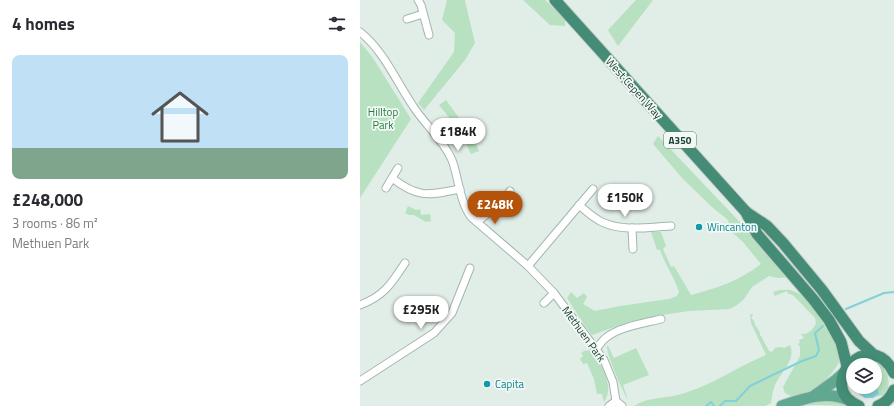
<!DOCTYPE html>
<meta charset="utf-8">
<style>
:root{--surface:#fff;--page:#f7f7f7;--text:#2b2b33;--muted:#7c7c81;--accent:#b45309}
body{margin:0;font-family:"Titillium Web",sans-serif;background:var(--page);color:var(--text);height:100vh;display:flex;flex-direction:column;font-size:15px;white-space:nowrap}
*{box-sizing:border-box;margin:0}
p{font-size:13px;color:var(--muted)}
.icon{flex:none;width:22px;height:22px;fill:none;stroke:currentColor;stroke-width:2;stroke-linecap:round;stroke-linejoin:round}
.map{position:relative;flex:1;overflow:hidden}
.sheet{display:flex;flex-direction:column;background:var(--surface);width:360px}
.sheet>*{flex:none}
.buttons{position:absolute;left:486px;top:358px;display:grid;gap:8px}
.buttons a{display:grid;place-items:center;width:36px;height:36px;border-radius:50%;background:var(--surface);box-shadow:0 2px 6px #0003;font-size:20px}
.price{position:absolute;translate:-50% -34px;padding:0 9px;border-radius:14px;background:#fff;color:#222;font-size:13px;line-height:26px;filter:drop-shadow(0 1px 2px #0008)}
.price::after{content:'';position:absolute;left:50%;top:24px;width:12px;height:9px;margin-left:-6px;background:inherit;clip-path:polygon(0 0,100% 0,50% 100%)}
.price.selected{background:var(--accent);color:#fff}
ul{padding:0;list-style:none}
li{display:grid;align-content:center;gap:8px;height:212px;padding:0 12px}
li span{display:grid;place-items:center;height:124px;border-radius:8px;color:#555}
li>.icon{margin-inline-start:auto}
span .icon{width:72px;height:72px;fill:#fffc;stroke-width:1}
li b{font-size:17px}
h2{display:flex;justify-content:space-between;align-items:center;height:48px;padding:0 12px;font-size:17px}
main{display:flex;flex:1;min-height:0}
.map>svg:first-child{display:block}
.green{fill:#b7e1c0;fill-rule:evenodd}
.water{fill:#83d0d8}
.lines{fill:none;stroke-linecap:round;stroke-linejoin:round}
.stream{stroke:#83d0d8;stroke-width:2}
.minor-casing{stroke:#a3b6ae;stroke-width:9}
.primary-casing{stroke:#c0cac6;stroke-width:13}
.trunk-casing{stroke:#c0cac6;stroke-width:13}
.minor{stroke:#fff;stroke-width:7}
.primary{stroke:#61a891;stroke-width:11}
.trunk{stroke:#448c76;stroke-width:11}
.culture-dot{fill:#0f9aa8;stroke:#f2f9f5;stroke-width:1.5}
.labels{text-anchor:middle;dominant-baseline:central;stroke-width:3.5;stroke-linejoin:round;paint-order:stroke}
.shield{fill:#f2f9f5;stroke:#5e786f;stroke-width:1}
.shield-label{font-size:10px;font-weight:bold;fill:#1f4035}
.street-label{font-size:11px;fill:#1f4035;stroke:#f2f9f5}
.park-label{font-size:11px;fill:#257b41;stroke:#f2f9f5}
.culture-label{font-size:11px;fill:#0d838f;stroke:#f2f9f5;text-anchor:start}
</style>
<main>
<section class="sheet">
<h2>4 homes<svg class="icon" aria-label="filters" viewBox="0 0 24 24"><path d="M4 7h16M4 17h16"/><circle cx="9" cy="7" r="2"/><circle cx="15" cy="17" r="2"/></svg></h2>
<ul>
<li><span style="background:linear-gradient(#bfe0f5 75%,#7fa58c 0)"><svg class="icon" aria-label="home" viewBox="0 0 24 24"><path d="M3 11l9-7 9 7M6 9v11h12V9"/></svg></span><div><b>£248,000</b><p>3 rooms · 86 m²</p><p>Methuen Park</p></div></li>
</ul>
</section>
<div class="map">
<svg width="534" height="406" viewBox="0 0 534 406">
<rect width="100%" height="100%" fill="#e1ede7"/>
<g class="green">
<polygon points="87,0 105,0 105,1 115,43 105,60 64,110 58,103 94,52 95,33 82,20"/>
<polygon points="163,0 185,0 205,19 205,26 190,25"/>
<polygon points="276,0 293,0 258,46 248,30"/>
<polygon points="0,42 13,58 51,119 0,198"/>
<polygon points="86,100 112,136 104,140 92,121 79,105"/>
<path d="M298,136l134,141 -15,1 -8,-2 -17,11 -8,12 -7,6 -7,4 -41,2 -33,5 -28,6 -36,13 -7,-9 -18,-28 4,-6 6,6 7,-5 3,4 -4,7 12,7 25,-5 49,-7 8,-3 2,-4c-5,-15 -14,-28 -19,-42h-3l-6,-18h10l5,14 -3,3 8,18 3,-1 17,29c27,-7 48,-14 70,-31l-18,-22 -10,-9 -6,-14 -14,-11 -30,-29 -30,-35z"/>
<polygon points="113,138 119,151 111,154 105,142"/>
<polygon points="48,206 56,210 60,209 61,215 70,214 71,221 66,222 54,215 49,215 45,213"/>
<path d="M420,290c5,0 9,-1 13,1 14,4 27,27 34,39l3,-1c5,8 12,23 9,32 -2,9 -19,25 -27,29 -6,3 -15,5 -21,6l-6,-3 -2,-6 17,-31v-9l-2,-3 2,-2 -1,-2 5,-2 -3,-4c7,1 13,-5 15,-11l-1,-5 -21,-22 -4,-2h-2l-1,-3 -12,5 -2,-4z"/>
<path d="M392,314l1,2 -2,1 4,6h-1l6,10v3h1l8,15 3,1 3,-4 7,-1 2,1 6,-3c7,16 -12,29 -16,43 -2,5 -2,10 -3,15l-6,3h-131c16,-10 34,-7 51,-13 29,-9 54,-27 81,-38l-15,-32 -1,-8z"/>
<path d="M247,346h1l6,12 22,-10 13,27 -26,10 5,15c-5,-8 -22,-46 -21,-54z"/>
<path d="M224,351c2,0 4,-1 6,0 3,1 4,5 6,7 8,11 18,31 8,44l-2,-8h-5l-3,-15 -7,-16 -4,1 -3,-5 3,-3 -2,-3z"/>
<path d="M506,359c17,1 28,18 20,35 -24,12 -67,-26 -20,-35zM493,365h22v22h-22z"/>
<polygon points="459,400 475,401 488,406 455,405 433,406"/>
</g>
<polygon class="water" points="502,387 515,387 517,388 519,394 513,398 505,398 499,394 499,390"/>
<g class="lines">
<g class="stream">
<polyline points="486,309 524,293 534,292"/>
<polyline points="346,406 351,402 354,406"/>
<polyline points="360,406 365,401 376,401 390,386 442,361 456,356 459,350 455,333 463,326"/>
</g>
<g class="minor-casing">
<g id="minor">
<polyline points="58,0 61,5 69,35"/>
<polyline points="47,19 63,14"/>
<path d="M0,32c24,19 36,49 53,74 12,19 30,33 39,54 7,19 7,40 19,57l57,49 26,27 50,67 9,22 3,19 6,5"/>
<path d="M32,178c27,21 37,17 68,11"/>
<polyline points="26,188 38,168"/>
<path d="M219,205c7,6 14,13 23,17 21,10 47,5 69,4"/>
<polyline points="117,222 142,202 150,191"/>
<polyline points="272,228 273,249"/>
<polyline points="168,266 233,189"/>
<polyline points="184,303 194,293"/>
<path d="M0,305c24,-9 32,-22 45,-42"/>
<path d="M236,349c4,-4 6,-9 11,-12 12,-10 38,-14 54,-18"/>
<polyline points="0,381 74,333 92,313 110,268"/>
<polyline points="249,406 256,401"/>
</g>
</g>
<g class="primary-casing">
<g id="primary">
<polyline points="454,396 476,380 484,373"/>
<path d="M422,406c23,-8 47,-17 70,-4"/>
</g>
</g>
<g class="trunk-casing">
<g id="trunk">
<polyline points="195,0 377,202 386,212 407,226 423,243 462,290 499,341 515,356"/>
<polyline points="386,212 397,234 453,299 469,320 481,342 487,366"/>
<path d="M499,406c-46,-19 11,-82 35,-33"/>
<path d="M518,406c8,-3 13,-9 16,-16"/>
</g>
</g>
<use href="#minor" class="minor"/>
<use href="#primary" class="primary"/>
<use href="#trunk" class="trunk"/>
</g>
<g class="culture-dot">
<circle cx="339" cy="227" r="4"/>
<circle cx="127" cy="384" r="4"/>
</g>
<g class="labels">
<rect class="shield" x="304" y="132" width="32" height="16" rx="3"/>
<g class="shield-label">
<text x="320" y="140">A350</text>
</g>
<g class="street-label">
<text transform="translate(274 88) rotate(48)">West Cepen Way</text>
<text transform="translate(224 334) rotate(54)">Methuen Park</text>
</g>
<g class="park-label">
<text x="23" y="112">Hilltop<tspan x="23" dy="13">Park</tspan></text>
</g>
<g class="culture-label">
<text x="347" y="227">Wincanton</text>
<text x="135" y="384">Capita</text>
</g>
</g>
</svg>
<div class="buttons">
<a><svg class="icon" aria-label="layers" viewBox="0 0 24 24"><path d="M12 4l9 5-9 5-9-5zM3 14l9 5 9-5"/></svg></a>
</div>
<b class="price" style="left:98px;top:152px">£184K</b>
<b class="price" style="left:265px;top:218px">£150K</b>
<b class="price selected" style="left:135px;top:225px">£248K</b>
<b class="price" style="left:61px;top:330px">£295K</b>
</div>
</main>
